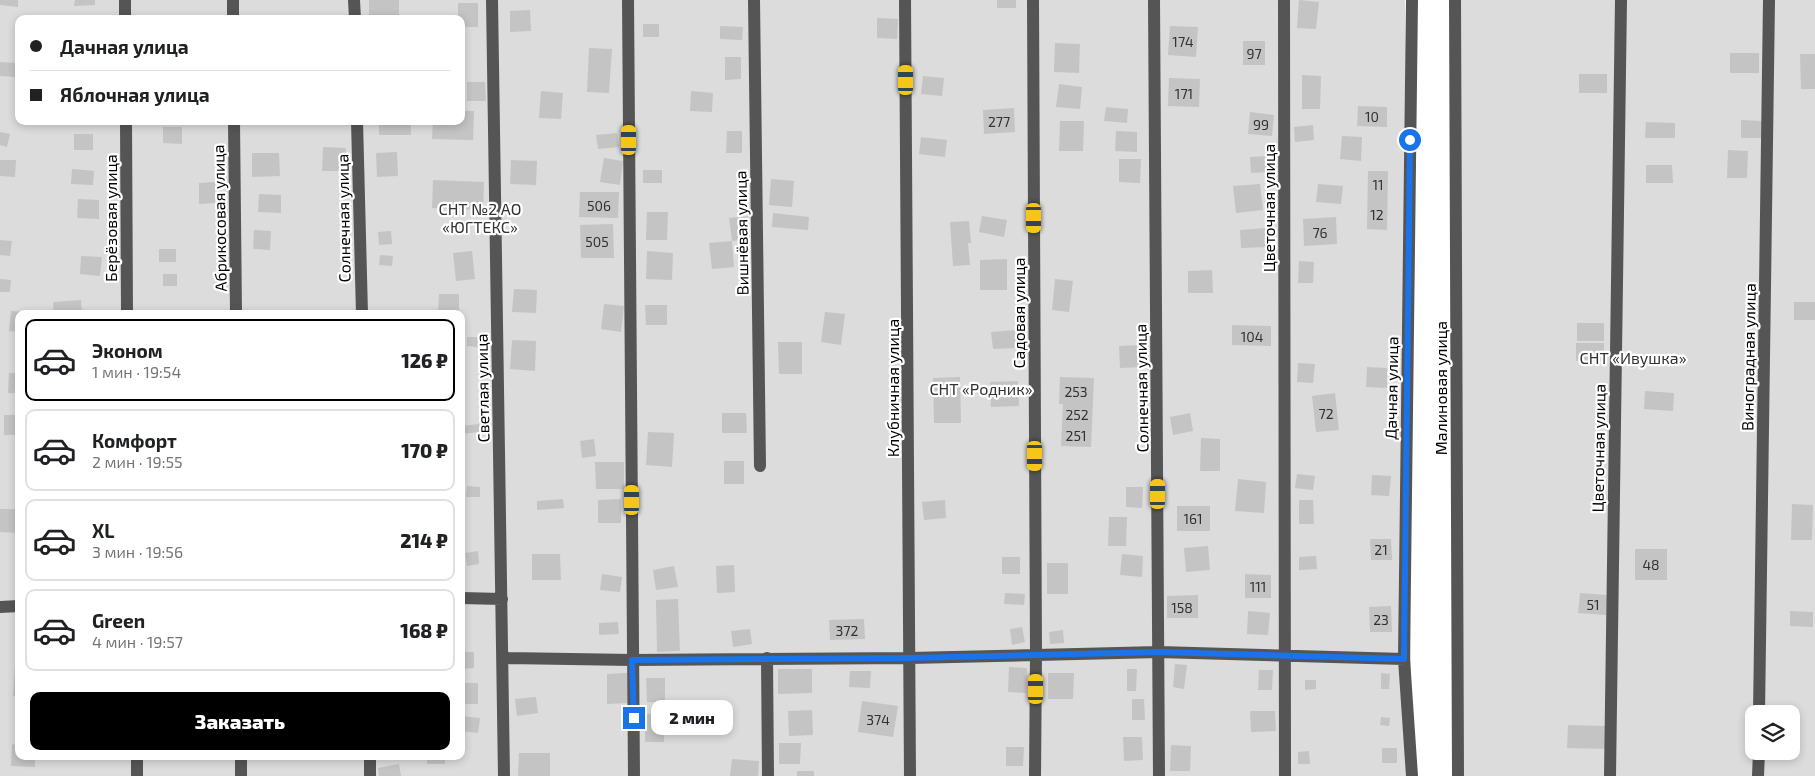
<!DOCTYPE html>
<html lang="ru">
<meta charset="utf-8">
<style>
:root{--surface:#fff;--page:#f2f2f2;--text:#202124;--muted:#757577;--line:#e0e0e0;--accent:#000}
body{margin:0;font-family:"Exo 2",sans-serif;background:var(--page);color:var(--text);height:100vh;display:flex;flex-direction:column;font-size:19px;white-space:nowrap}
*{box-sizing:border-box;margin:0}
p{font-size:16px;color:var(--muted)}
.icon{flex:none;width:28px;height:28px;fill:none;stroke:currentColor;stroke-width:2;stroke-linecap:round;stroke-linejoin:round}
.map{position:relative;flex:1;overflow:hidden}
.drawer{position:absolute;left:15px;top:310px;width:450px;height:450px;display:flex;flex-direction:column;background:var(--surface);border-radius:10px;box-shadow:0 2px 8px #0003}
.drawer>*{flex:none}
.hud{position:absolute;left:15px;top:15px;width:450px;height:110px;border-radius:10px;box-shadow:0 2px 8px #0003;display:grid;align-content:center;height:110px;padding:0 15px;background:var(--surface)}
.tools{position:absolute;left:1745px;top:705px;display:grid;gap:10px}
.tools a{display:grid;place-items:center;width:55px;height:55px;border-radius:10px;background:var(--surface);box-shadow:0 2px 8px #0003;font-size:25px}
.end{position:absolute;width:22px;height:22px;margin:-11px;border:6px solid #1a73e8;background:#fff;box-shadow:0 0 0 2px #fff}
.from{border-radius:50%}
.bubble{position:absolute;height:35px;border-radius:10px;background:var(--surface);box-shadow:0 2px 8px #0003;font-size:16px;font-weight:800;line-height:35px;text-align:center}
.car{position:absolute;width:15px;height:30px;margin:-15px -8px;border-radius:6px;box-shadow:0 0 4px 1px #0007;background:linear-gradient(#f5c518 24%,#345 0 40%,#f5c518 0 76%,#345 0 86%,#f5c518 0)}
.hud b{display:flex;align-items:center;gap:18px;height:48px;font-size:19px}
.hud b+b{border-top:1px solid var(--line)}
.hud i{width:12px;height:12px;background:var(--text)}
ul{padding:9px 0 0;list-style:none}
li{display:flex;align-items:center;gap:15px;height:82px;margin:0 10px 8px;padding:0 5px;border:2px solid var(--line);border-radius:10px}
li div{flex:1}
li b{display:block;font-size:19px}
li em{font-style:normal;font-weight:800}
li.on{border-color:var(--accent)}
li>.icon{width:45px;height:45px;stroke-width:1.5}
.cta{display:flex;gap:10px;margin-top:auto;padding:10px 15px}
.cta a{flex:1;height:58px;border-radius:10px;background:var(--accent);color:#fff;font-size:20px;font-weight:800;line-height:58px;text-align:center}
.map>svg:first-child{display:block}
</style>
<div class="map">
<svg width="1815" height="776" viewBox="0 0 1815 776">
<rect width="100%" height="100%" fill="#fff"/>
<path fill="#dcdcdc" fill-rule="evenodd" d="M 0,0 L 1405,0 L 1412,776 L 0,776 ZM 19,19 L 461,19 L 461,121 L 19,121 ZM 19,314 L 461,314 L 461,756 L 19,756 Z
M 1451,0 L 1815,0 L 1815,776 L 1452,776 ZM 1754,714 L 1791,714 L 1791,751 L 1754,751 Z"/>
<path fill="#c4c4c4" d="M 0,0 L 18,0 L 18,7 L 0,5 Z
M 75,0 L 95,0 L 95,5 L 74,6 Z
M 369,0 L 399,0 L 399,19 L 369,19 Z
M 997,0 L 1016,0 L 1016,8 L 997,8 Z
M 1299,0 L 1319,2 L 1316,29 L 1297,28 Z
M 458,3 L 478,3 L 478,27 L 461,27 L 461,19 L 458,19 Z
M 530,10 L 531,31 L 510,32 L 510,11 Z
M 877,18 L 898,19 L 897,39 L 877,38 Z
M 643,24 L 659,24 L 659,37 L 643,37 Z
M 720,26 L 743,27 L 742,40 L 720,39 Z
M 1170,26 L 1198,27 L 1196,57 L 1168,55 Z
M 1243,41 L 1265,41 L 1265,65 L 1243,65 Z
M 1055,43 L 1080,44 L 1079,73 L 1054,72 Z
M 589,48 L 612,49 L 609,93 L 587,92 Z
M 1730,53 L 1759,53 L 1759,73 L 1730,73 Z
M 1800,54 L 1815,54 L 1815,89 L 1801,89 Z
M 725,57 L 741,57 L 741,79 L 725,80 Z
M 0,62 L 17,63 L 16,77 L 0,76 Z
M 1579,74 L 1607,74 L 1607,93 L 1579,93 Z
M 1302,75 L 1321,76 L 1320,109 L 1302,109 Z
M 923,76 L 944,78 L 942,96 L 921,94 Z
M 1169,78 L 1200,79 L 1199,107 L 1168,106 Z
M 467,82 L 485,82 L 486,101 L 467,101 Z
M 1059,84 L 1082,87 L 1080,109 L 1056,107 Z
M 541,91 L 563,93 L 561,119 L 539,118 Z
M 691,91 L 713,93 L 712,112 L 690,111 Z
M 1358,106 L 1387,107 L 1387,127 L 1357,126 Z
M 1106,107 L 1128,109 L 1127,123 L 1104,121 Z
M 1014,108 L 1015,132 L 984,134 L 983,110 Z
M 461,111 L 474,111 L 473,140 L 432,139 L 433,121 L 461,121 Z
M 1250,112 L 1274,115 L 1272,136 L 1248,134 Z
M 1741,120 L 1762,121 L 1761,138 L 1741,138 Z
M 379,121 L 411,121 L 411,135 L 379,135 Z
M 1060,121 L 1084,121 L 1083,151 L 1059,151 Z
M 1646,122 L 1675,123 L 1675,138 L 1645,138 Z
M 1313,125 L 1314,140 L 1295,142 L 1294,127 Z
M 163,127 L 182,127 L 182,144 L 163,143 Z
M 727,131 L 742,131 L 742,153 L 726,153 Z
M 1116,131 L 1137,132 L 1137,152 L 1115,151 Z
M 0,132 L 10,134 L 7,147 L 0,145 Z
M 617,133 L 619,147 L 598,149 L 596,135 Z
M 74,134 L 93,134 L 93,150 L 74,150 Z
M 1342,136 L 1362,137 L 1361,161 L 1340,159 Z
M 921,137 L 947,140 L 945,157 L 919,154 Z
M 323,147 L 346,148 L 345,171 L 322,171 Z
M 1728,150 L 1748,151 L 1747,178 L 1727,178 Z
M 397,152 L 398,176 L 377,177 L 376,153 Z
M 252,153 L 279,153 L 280,176 L 252,177 Z
M 1270,156 L 1270,172 L 1251,173 L 1250,157 Z
M 604,158 L 623,161 L 620,185 L 600,182 Z
M 1119,159 L 1141,159 L 1140,183 L 1119,182 Z
M 0,160 L 16,160 L 15,177 L 0,176 Z
M 511,160 L 537,161 L 536,185 L 510,184 Z
M 1646,165 L 1672,165 L 1673,183 L 1646,183 Z
M 72,169 L 94,171 L 93,185 L 71,184 Z
M 643,170 L 662,170 L 662,183 L 643,183 Z
M 1368,171 L 1388,171 L 1387,230 L 1367,229 Z
M 771,179 L 794,181 L 792,207 L 769,205 Z
M 433,180 L 484,182 L 483,210 L 432,208 Z
M 215,182 L 215,203 L 199,204 L 199,183 Z
M 1260,184 L 1263,210 L 1236,213 L 1233,186 Z
M 1318,184 L 1343,186 L 1341,204 L 1316,202 Z
M 580,192 L 619,192 L 618,218 L 579,217 Z
M 259,194 L 281,195 L 281,213 L 258,212 Z
M 78,199 L 99,200 L 99,219 L 77,218 Z
M 647,212 L 668,212 L 667,240 L 646,240 Z
M 773,213 L 809,217 L 808,230 L 772,227 Z
M 748,216 L 750,239 L 732,241 L 729,218 Z
M 982,216 L 1007,220 L 1004,237 L 979,232 Z
M 1336,217 L 1337,244 L 1304,246 L 1303,219 Z
M 969,221 L 971,243 L 968,243 L 970,265 L 953,266 L 950,222 Z
M 613,224 L 614,258 L 581,258 L 580,225 Z
M 1267,228 L 1268,247 L 1241,248 L 1240,230 Z
M 254,230 L 271,231 L 270,250 L 253,249 Z
M 391,231 L 392,244 L 379,245 L 378,232 Z
M 0,240 L 12,241 L 10,256 L 0,255 Z
M 732,241 L 734,267 L 712,269 L 709,243 Z
M 159,249 L 176,249 L 176,262 L 159,262 Z
M 472,251 L 475,279 L 456,281 L 453,253 Z
M 647,251 L 673,253 L 672,280 L 646,279 Z
M 380,255 L 393,256 L 392,266 L 379,265 Z
M 81,256 L 102,257 L 100,276 L 80,274 Z
M 1007,259 L 1007,290 L 980,290 L 980,260 Z
M 1299,261 L 1314,262 L 1313,283 L 1298,283 Z
M 1212,270 L 1213,293 L 1188,293 L 1188,271 Z
M 163,274 L 177,274 L 177,286 L 163,286 Z
M 0,279 L 11,280 L 10,292 L 0,292 Z
M 1055,279 L 1073,281 L 1069,312 L 1052,310 Z
M 514,289 L 537,290 L 536,313 L 512,312 Z
M 439,294 L 459,294 L 459,314 L 438,314 Z
M 81,300 L 82,314 L 54,314 L 53,302 Z
M 1794,302 L 1815,302 L 1815,320 L 1794,320 Z
M 604,304 L 624,306 L 621,332 L 601,329 Z
M 645,305 L 667,305 L 667,325 L 646,325 Z
M 11,311 L 24,312 L 19,314 L 19,332 L 9,331 Z
M 825,312 L 845,314 L 841,345 L 821,342 Z
M 1577,323 L 1604,323 L 1604,341 L 1577,341 Z
M 1232,325 L 1271,326 L 1271,346 L 1232,345 Z
M 1016,330 L 1017,348 L 993,349 L 991,332 Z
M 467,337 L 479,337 L 478,347 L 467,346 Z
M 512,340 L 536,341 L 535,371 L 510,369 Z
M 778,342 L 802,342 L 802,374 L 779,374 Z
M 1576,343 L 1604,343 L 1604,361 L 1576,361 Z
M 1142,345 L 1143,367 L 1120,368 L 1119,346 Z
M 1298,363 L 1315,364 L 1313,383 L 1297,382 Z
M 1367,367 L 1387,368 L 1387,388 L 1366,387 Z
M 9,373 L 19,373 L 19,393 L 8,393 Z
M 960,377 L 961,423 L 934,423 L 933,378 Z
M 1060,377 L 1094,378 L 1091,447 L 1061,446 L 1063,404 L 1059,404 Z
M 1018,381 L 1019,406 L 991,407 L 990,382 Z
M 1645,391 L 1674,393 L 1673,411 L 1644,409 Z
M 1335,393 L 1339,430 L 1316,432 L 1312,396 Z
M 722,413 L 746,413 L 747,433 L 722,433 Z
M 1190,413 L 1193,431 L 1173,435 L 1170,417 Z
M 4,415 L 19,415 L 19,435 L 4,435 Z
M 479,424 L 480,432 L 461,434 L 461,426 Z
M 648,432 L 674,433 L 672,467 L 646,465 Z
M 1201,438 L 1220,439 L 1220,471 L 1200,471 Z
M 594,439 L 596,456 L 582,458 L 580,441 Z
M 724,461 L 744,461 L 744,484 L 724,484 Z
M 595,462 L 624,462 L 624,489 L 596,489 Z
M 1297,474 L 1315,476 L 1313,490 L 1295,488 Z
M 1372,475 L 1391,476 L 1389,496 L 1371,495 Z
M 1238,479 L 1266,482 L 1264,513 L 1235,511 Z
M 467,486 L 480,487 L 480,497 L 466,497 Z
M 1126,487 L 1143,487 L 1142,508 L 1126,507 Z
M 563,499 L 564,508 L 537,510 L 537,501 Z
M 621,499 L 621,523 L 598,523 L 598,500 Z
M 945,500 L 946,518 L 924,520 L 922,502 Z
M 1299,500 L 1313,500 L 1314,524 L 1299,524 Z
M 1792,504 L 1813,505 L 1812,540 L 1791,540 Z
M 1177,506 L 1210,506 L 1210,531 L 1177,531 Z
M 0,509 L 19,509 L 19,533 L 0,532 Z
M 1109,517 L 1127,517 L 1126,546 L 1108,546 Z
M 1370,539 L 1391,539 L 1392,560 L 1371,560 Z
M 1208,546 L 1210,570 L 1186,572 L 1184,548 Z
M 1635,549 L 1667,549 L 1667,580 L 1635,580 Z
M 478,551 L 479,564 L 467,566 L 465,553 Z
M 532,554 L 560,554 L 561,580 L 532,580 Z
M 1122,554 L 1143,556 L 1142,577 L 1120,575 Z
M 1316,556 L 1317,569 L 1299,570 L 1299,557 Z
M 1002,557 L 1020,557 L 1020,574 L 1002,574 Z
M 1047,563 L 1068,563 L 1068,594 L 1047,594 Z
M 734,565 L 735,592 L 717,593 L 716,566 Z
M 674,566 L 678,587 L 656,590 L 653,570 Z
M 602,574 L 622,577 L 620,592 L 600,590 Z
M 1245,574 L 1271,575 L 1271,598 L 1245,598 Z
M 1005,593 L 1025,594 L 1024,605 L 1004,604 Z
M 1580,593 L 1607,595 L 1606,615 L 1578,613 Z
M 1198,595 L 1198,618 L 1167,618 L 1167,596 Z
M 678,599 L 680,651 L 657,652 L 656,600 Z
M 1391,606 L 1392,632 L 1370,632 L 1369,607 Z
M 1248,611 L 1270,613 L 1268,635 L 1247,634 Z
M 1790,611 L 1813,612 L 1813,627 L 1790,626 Z
M 864,619 L 865,639 L 830,640 L 829,620 Z
M 618,622 L 619,634 L 599,635 L 599,623 Z
M 1022,627 L 1025,642 L 1012,645 L 1010,629 Z
M 750,629 L 752,644 L 733,647 L 731,631 Z
M 1063,630 L 1064,643 L 1050,644 L 1049,632 Z
M 461,652 L 474,652 L 474,668 L 461,669 Z
M 1175,664 L 1187,665 L 1184,689 L 1173,687 Z
M 15,666 L 19,666 L 19,697 L 13,696 Z
M 1009,667 L 1027,668 L 1026,693 L 1008,692 Z
M 778,669 L 812,669 L 812,693 L 778,694 Z
M 1127,669 L 1137,669 L 1136,691 L 1127,691 Z
M 1259,670 L 1273,670 L 1272,690 L 1258,690 Z
M 850,671 L 871,671 L 870,688 L 849,687 Z
M 628,673 L 629,703 L 607,704 L 607,674 Z
M 1048,673 L 1074,673 L 1073,699 L 1048,699 Z
M 1381,673 L 1390,674 L 1389,689 L 1381,689 Z
M 646,678 L 665,678 L 665,702 L 647,702 Z
M 1305,680 L 1316,680 L 1316,689 L 1305,690 Z
M 461,683 L 478,683 L 478,704 L 461,704 Z
M 536,697 L 538,713 L 517,716 L 515,699 Z
M 1132,699 L 1144,699 L 1145,720 L 1132,720 Z
M 862,701 L 898,706 L 893,737 L 858,732 Z
M 812,710 L 813,735 L 789,736 L 788,711 Z
M 1250,711 L 1275,711 L 1276,731 L 1251,732 Z
M 645,714 L 665,715 L 664,742 L 645,742 Z
M 461,716 L 480,718 L 478,733 L 461,731 Z
M 1381,717 L 1390,718 L 1389,726 L 1380,725 Z
M 1568,725 L 1606,726 L 1605,749 L 1567,748 Z
M 1123,737 L 1142,737 L 1143,760 L 1124,761 Z
M 779,743 L 801,743 L 800,764 L 779,764 Z
M 12,744 L 19,745 L 19,756 L 35,756 L 35,767 L 11,766 Z
M 1171,745 L 1191,746 L 1190,771 L 1170,771 Z
M 1006,747 L 1024,747 L 1023,766 L 1006,766 Z
M 1382,748 L 1397,748 L 1397,763 L 1382,763 Z
M 1309,751 L 1310,764 L 1298,764 L 1298,752 Z
M 519,753 L 550,753 L 550,776 L 518,776 Z
M 427,756 L 445,756 L 445,764 L 427,764 Z
M 732,759 L 759,761 L 758,776 L 730,776 Z
M 399,764 L 401,776 L 379,776 L 378,768 Z
M 797,771 L 814,771 L 814,776 L 797,776 Z"/>
<g fill="none" stroke-linecap="round" stroke-linejoin="round">
<path stroke="#555" stroke-width="12" d="M 125,0 L 125,19
M 233,0 L 233,19
M 354,0 L 355,19
M 492,0 L 504,776
M 628,0 L 634,776
M 754,0 L 760,466
M 905,0 L 910,776
M 1033,0 L 1036,654 L 1035,776
M 1154,0 L 1159,776
M 1284,0 L 1285,776
M 1412,0 L 1404,659 L 1412,776
M 1455,0 L 1458,776
M 126,121 L 127,314
M 234,121 L 236,314
M 357,121 L 362,314
M 461,598 L 502,599
M 0,607 L 19,606
M 503,658 L 632,660 L 910,658 L 1159,652 L 1404,659
M 767,658 L 768,776
M 1759,714 L 1769,0
M 137,756 L 137,776
M 241,756 L 241,776
M 370,756 L 370,776
M 1610,776 L 1621,0
M 1758,776 L 1759,751"/>
</g>
<g fill="none" stroke-linecap="round" stroke-linejoin="round">
<path stroke="#1a73e8" stroke-width="6" d="M 634,718 L 632,660 L 910,658 L 1159,652 L 1404,659 L 1410,140"/>
</g>
<g text-anchor="middle" dominant-baseline="central" stroke-width="4.5" stroke-linejoin="round" paint-order="stroke">
<g font-size="14" fill="#313131">
<text x="1183" y="41">174</text>
<text x="1254" y="53">97</text>
<text x="1184" y="93">171</text>
<text x="1372" y="116">10</text>
<text x="999" y="121">277</text>
<text x="1261" y="124">99</text>
<text x="1378" y="184">11</text>
<text x="599" y="205">506</text>
<text x="1377" y="214">12</text>
<text x="1320" y="232">76</text>
<text x="597" y="241">505</text>
<text x="1252" y="336">104</text>
<text x="1076" y="391">253</text>
<text x="1326" y="413">72</text>
<text x="1077" y="414">252</text>
<text x="1076" y="435">251</text>
<text x="1193" y="518">161</text>
<text x="1381" y="549">21</text>
<text x="1651" y="564">48</text>
<text x="1258" y="586">111</text>
<text x="1593" y="604">51</text>
<text x="1182" y="607">158</text>
<text x="1381" y="619">23</text>
<text x="847" y="630">372</text>
<text x="878" y="719">374</text>
</g>
<g font-size="16" fill="#333" stroke="#fff">
<text x="480" y="208">СНТ №2 АО<tspan x="480" dy="18">«ЮГТЕКС»</tspan></text>
<text x="1633" y="357">СНТ «Ивушка»</text>
<text x="981" y="388">СНТ «Родник»</text>
</g>
<g font-size="16" fill="#000" stroke="#fff">
<text transform="translate(1268 208) rotate(-90)">Цветочная улица</text>
<text transform="translate(110 218) rotate(-90)">Берёзовая улица</text>
<text transform="translate(219 218) rotate(-91)">Абрикосовая улица</text>
<text transform="translate(343 218) rotate(-91)">Солнечная улица</text>
<text transform="translate(741 233) rotate(-91)">Вишнёвая улица</text>
<text transform="translate(1018 313) rotate(-90)">Садовая улица</text>
<text transform="translate(1748 357) rotate(-89)">Виноградная улица</text>
<text transform="translate(482 388) rotate(-91)">Светлая улица</text>
<text transform="translate(892 388) rotate(-90)">Клубничная улица</text>
<text transform="translate(1141 388) rotate(-91)">Солнечная улица</text>
<text transform="translate(1391 388) rotate(-89)">Дачная улица</text>
<text transform="translate(1440 388) rotate(-90)">Малиновая улица</text>
<text transform="translate(1598 448) rotate(-89)">Цветочная улица</text>
</g>
</g>
</svg>
<div class="tools">
<a><svg class="icon" aria-label="layers" viewBox="0 0 24 24"><path d="M12 4l9 5-9 5-9-5zM3 14l9 5 9-5"/></svg></a>
</div>
<i class="end from" style="left:1410px;top:140px"></i>
<i class="end" style="left:634px;top:718px"></i>
<div class="bubble" style="left:651px;top:700px;width:82px">2 мин</div>
<i class="car" style="left:906px;top:80px;rotate:0deg"></i>
<i class="car" style="left:629px;top:140px;rotate:0deg"></i>
<i class="car" style="left:1034px;top:218px;rotate:180deg"></i>
<i class="car" style="left:1035px;top:456px;rotate:180deg"></i>
<i class="car" style="left:1158px;top:494px;rotate:0deg"></i>
<i class="car" style="left:632px;top:500px;rotate:0deg"></i>
<i class="car" style="left:1036px;top:689px;rotate:0deg"></i>
<div class="hud">
<b><i class="from"></i>Дачная улица</b>
<b><i></i>Яблочная улица</b>
</div>
<section class="drawer">
<ul>
<li class="on"><svg class="icon" aria-label="car" viewBox="0 0 24 24"><path d="M5 17H2v-5l4-1 3-4h7l3 4 3 1v5h-3M9 17h6M6 11h13"/><circle cx="7" cy="17" r="2"/><circle cx="17" cy="17" r="2"/></svg><div><b>Эконом</b><p>1 мин · 19:54</p></div><em>126 ₽</em></li>
<li><svg class="icon" aria-label="car" viewBox="0 0 24 24"><path d="M5 17H2v-5l4-1 3-4h7l3 4 3 1v5h-3M9 17h6M6 11h13"/><circle cx="7" cy="17" r="2"/><circle cx="17" cy="17" r="2"/></svg><div><b>Комфорт</b><p>2 мин · 19:55</p></div><em>170 ₽</em></li>
<li><svg class="icon" aria-label="car" viewBox="0 0 24 24"><path d="M5 17H2v-5l4-1 3-4h7l3 4 3 1v5h-3M9 17h6M6 11h13"/><circle cx="7" cy="17" r="2"/><circle cx="17" cy="17" r="2"/></svg><div><b>XL</b><p>3 мин · 19:56</p></div><em>214 ₽</em></li>
<li><svg class="icon" aria-label="car" viewBox="0 0 24 24"><path d="M5 17H2v-5l4-1 3-4h7l3 4 3 1v5h-3M9 17h6M6 11h13"/><circle cx="7" cy="17" r="2"/><circle cx="17" cy="17" r="2"/></svg><div><b>Green</b><p>4 мин · 19:57</p></div><em>168 ₽</em></li>
</ul>
<div class="cta"><a>Заказать</a></div>
</section>
</div>
